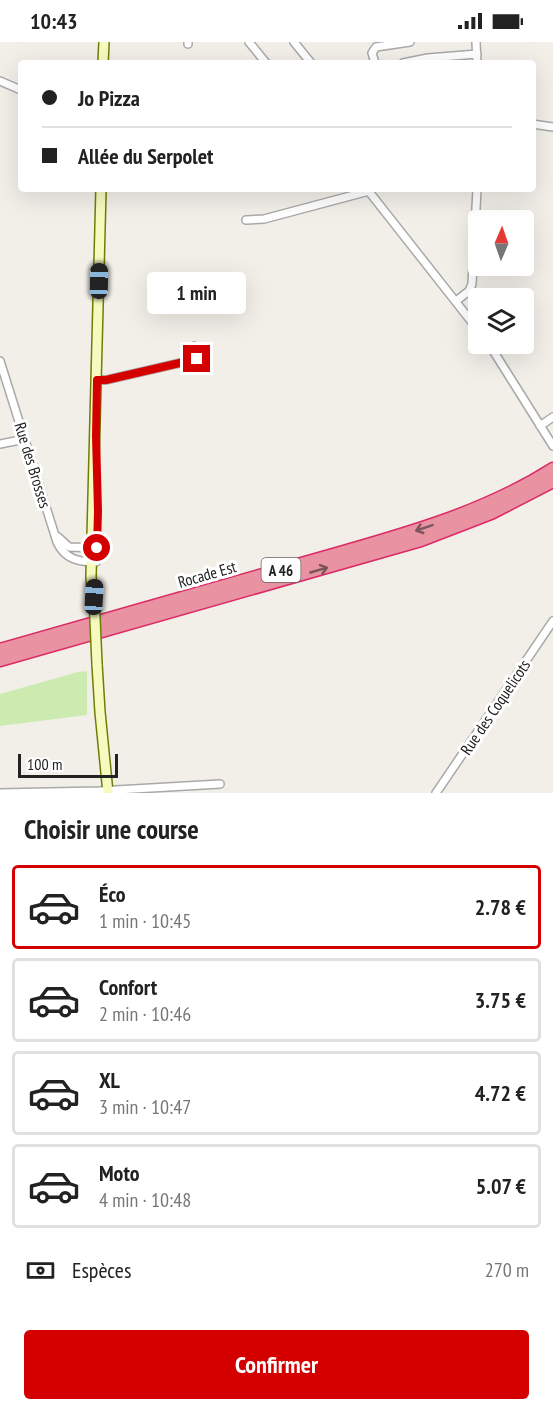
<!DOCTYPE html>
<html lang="fr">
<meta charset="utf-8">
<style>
:root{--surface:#fff;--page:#f6f6f6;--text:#222;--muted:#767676;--line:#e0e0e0;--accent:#d40000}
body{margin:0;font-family:"PT Sans Narrow",sans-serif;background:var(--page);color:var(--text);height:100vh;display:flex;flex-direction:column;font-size:22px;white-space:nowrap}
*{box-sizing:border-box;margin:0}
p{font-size:20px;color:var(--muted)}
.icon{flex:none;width:33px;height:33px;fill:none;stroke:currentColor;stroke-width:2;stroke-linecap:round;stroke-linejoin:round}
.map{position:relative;height:751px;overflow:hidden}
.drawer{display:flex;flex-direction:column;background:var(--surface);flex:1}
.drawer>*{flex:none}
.guide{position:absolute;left:18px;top:18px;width:518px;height:132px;border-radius:6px;box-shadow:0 6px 24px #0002;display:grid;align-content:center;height:132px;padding:0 24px;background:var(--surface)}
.needle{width:39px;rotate:2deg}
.tools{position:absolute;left:468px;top:168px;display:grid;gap:12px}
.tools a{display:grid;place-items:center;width:66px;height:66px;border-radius:6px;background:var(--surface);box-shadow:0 6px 24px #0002;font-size:30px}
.scale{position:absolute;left:18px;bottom:15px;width:100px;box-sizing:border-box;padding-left:6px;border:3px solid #222;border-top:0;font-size:16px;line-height:21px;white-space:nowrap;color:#222;-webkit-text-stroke:4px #fff;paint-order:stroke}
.end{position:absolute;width:27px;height:27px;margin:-14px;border:8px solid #d40000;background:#fff;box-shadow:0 0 0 3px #fff}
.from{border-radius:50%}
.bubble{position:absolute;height:42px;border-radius:6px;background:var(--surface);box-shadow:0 6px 24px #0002;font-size:20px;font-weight:700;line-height:42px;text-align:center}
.car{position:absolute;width:18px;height:36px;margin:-18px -9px;border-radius:8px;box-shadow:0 0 4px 2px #0007;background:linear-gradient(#222 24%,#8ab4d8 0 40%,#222 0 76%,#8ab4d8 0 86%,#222 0)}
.guide b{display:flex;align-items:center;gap:21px;height:57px;font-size:22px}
.guide b+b{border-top:2px solid var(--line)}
.guide i{width:15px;height:15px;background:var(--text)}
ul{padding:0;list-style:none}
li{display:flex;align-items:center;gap:18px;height:84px;margin:0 12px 9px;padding:0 12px;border:3px solid var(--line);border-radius:6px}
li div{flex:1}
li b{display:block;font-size:22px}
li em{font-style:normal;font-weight:700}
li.selected{border-color:var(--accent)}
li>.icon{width:54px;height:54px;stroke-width:1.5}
h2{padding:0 24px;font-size:27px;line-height:72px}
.pay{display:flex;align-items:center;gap:15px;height:66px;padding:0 24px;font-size:22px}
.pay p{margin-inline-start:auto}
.primary-button{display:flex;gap:12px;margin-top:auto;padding:12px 24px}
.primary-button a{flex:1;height:69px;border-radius:6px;background:var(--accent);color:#fff;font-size:24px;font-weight:700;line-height:69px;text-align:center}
.status{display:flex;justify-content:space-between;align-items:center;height:42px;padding:0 30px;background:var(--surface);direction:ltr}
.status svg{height:16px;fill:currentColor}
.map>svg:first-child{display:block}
</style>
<div class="status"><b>10:43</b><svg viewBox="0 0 49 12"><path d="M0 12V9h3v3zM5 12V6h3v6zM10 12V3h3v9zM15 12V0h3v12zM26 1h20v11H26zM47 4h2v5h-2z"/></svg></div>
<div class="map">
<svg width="553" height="751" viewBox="0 0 553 751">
<rect width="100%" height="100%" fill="#f2efe9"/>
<path fill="#cdebb0" d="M 87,629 L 87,673 L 0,684 L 0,652 L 78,630 Z"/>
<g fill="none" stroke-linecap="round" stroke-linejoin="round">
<defs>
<path id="street" d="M 188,0 L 188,2
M 249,0 L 266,21
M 294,0 L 311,21
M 476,0 L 477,21
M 375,21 L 372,11 L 376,5 L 410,0
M 403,21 L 428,16 L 477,12
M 0,39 L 21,48
M 532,82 L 553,85
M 367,147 L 478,288
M 246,178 L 264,177 L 369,149
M 456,259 L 469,249 L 472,242 L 477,147
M 489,302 L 553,404
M 0,319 L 57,500 C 65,517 78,520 96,520
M 97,338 L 106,338 L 197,317 L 194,304
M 540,384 L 553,375
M 0,402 L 25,397
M 58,495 L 69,505 L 97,506
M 0,751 L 99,749 L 220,742
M 436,751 L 553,579"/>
<path id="secondary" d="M 103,21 L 104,0
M 94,555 L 92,550 L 91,534 L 101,147
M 97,622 L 100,670 L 108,751"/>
<path id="highway" d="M 0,608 C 99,580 199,551 298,523 C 385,498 476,476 553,427
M 0,618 L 421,498 L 491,471 L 553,439"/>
</defs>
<use href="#street" stroke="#a9a9a9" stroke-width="10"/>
<use href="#secondary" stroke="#707d05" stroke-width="12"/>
<use href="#highway" stroke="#dc2a67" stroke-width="15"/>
<use href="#street" stroke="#fff" stroke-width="7"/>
<use href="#secondary" stroke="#f7fabf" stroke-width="9"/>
<use href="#highway" stroke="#e892a2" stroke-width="12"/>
<defs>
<path id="secondary-bridge" d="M 94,555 L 97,622"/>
</defs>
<use href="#secondary-bridge" stroke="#707d05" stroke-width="12" stroke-linecap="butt"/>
<use href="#secondary-bridge" stroke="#f7fabf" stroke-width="9"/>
</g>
<defs><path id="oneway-shaft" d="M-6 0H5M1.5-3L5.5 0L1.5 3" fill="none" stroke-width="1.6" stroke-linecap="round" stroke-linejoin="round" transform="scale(1.5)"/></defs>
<g stroke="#7b545c">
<use href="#oneway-shaft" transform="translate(424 486) rotate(161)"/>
<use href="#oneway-shaft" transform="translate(319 528) rotate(-16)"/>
</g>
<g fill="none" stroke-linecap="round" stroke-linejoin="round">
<path stroke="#d40000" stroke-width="8" d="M 97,506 L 98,469 L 96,394 L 97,338 L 106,338 L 197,317"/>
</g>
<g text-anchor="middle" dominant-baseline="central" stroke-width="6" stroke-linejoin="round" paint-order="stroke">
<rect fill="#fff" stroke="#646464" stroke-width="1.5" x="261.5" y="516" width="39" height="24" rx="4.5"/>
<g font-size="15" font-weight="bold" fill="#222">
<text x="281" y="528">A 46</text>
</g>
<g font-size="16" fill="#222" stroke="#fff">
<text transform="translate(33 423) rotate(73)">Rue des Brosses</text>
<text transform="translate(207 532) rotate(-16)">Rocade Est</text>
<text transform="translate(495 665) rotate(-56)">Rue des Coquelicots</text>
</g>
</g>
</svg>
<div class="tools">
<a><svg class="needle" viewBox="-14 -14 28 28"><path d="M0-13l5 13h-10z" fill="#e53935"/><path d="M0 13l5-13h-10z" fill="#767676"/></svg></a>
<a><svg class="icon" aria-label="layers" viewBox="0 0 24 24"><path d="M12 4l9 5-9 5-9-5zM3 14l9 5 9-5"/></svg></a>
</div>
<div class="scale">100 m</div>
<i class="end from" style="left:97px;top:506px"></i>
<i class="end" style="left:197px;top:317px"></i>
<div class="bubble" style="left:147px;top:230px;width:99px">1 min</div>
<i class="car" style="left:99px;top:239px;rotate:1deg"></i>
<i class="car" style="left:94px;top:555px;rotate:3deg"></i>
<div class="guide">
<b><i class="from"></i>Jo Pizza</b>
<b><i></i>Allée du Serpolet</b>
</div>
</div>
<section class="drawer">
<h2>Choisir une course</h2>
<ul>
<li class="selected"><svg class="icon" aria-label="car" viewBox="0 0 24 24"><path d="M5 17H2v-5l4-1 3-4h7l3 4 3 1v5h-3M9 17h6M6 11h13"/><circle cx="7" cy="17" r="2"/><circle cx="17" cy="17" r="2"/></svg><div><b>Éco</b><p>1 min · 10:45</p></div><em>2.78 €</em></li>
<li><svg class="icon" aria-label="car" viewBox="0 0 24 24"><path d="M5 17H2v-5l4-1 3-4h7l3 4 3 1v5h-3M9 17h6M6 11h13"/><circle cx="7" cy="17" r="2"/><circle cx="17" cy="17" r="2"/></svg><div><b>Confort</b><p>2 min · 10:46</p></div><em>3.75 €</em></li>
<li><svg class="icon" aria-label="car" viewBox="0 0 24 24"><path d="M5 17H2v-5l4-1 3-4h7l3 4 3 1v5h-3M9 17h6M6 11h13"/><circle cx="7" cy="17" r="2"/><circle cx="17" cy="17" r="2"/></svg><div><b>XL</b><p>3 min · 10:47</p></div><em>4.72 €</em></li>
<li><svg class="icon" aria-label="car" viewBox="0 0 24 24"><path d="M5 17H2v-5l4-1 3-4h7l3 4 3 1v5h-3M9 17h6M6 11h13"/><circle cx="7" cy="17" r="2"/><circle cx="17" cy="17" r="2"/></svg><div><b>Moto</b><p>4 min · 10:48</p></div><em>5.07 €</em></li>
</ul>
<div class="pay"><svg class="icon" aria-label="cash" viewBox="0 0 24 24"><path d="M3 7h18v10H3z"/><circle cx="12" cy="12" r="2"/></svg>Espèces<p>270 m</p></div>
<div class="primary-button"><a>Confirmer</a></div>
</section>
